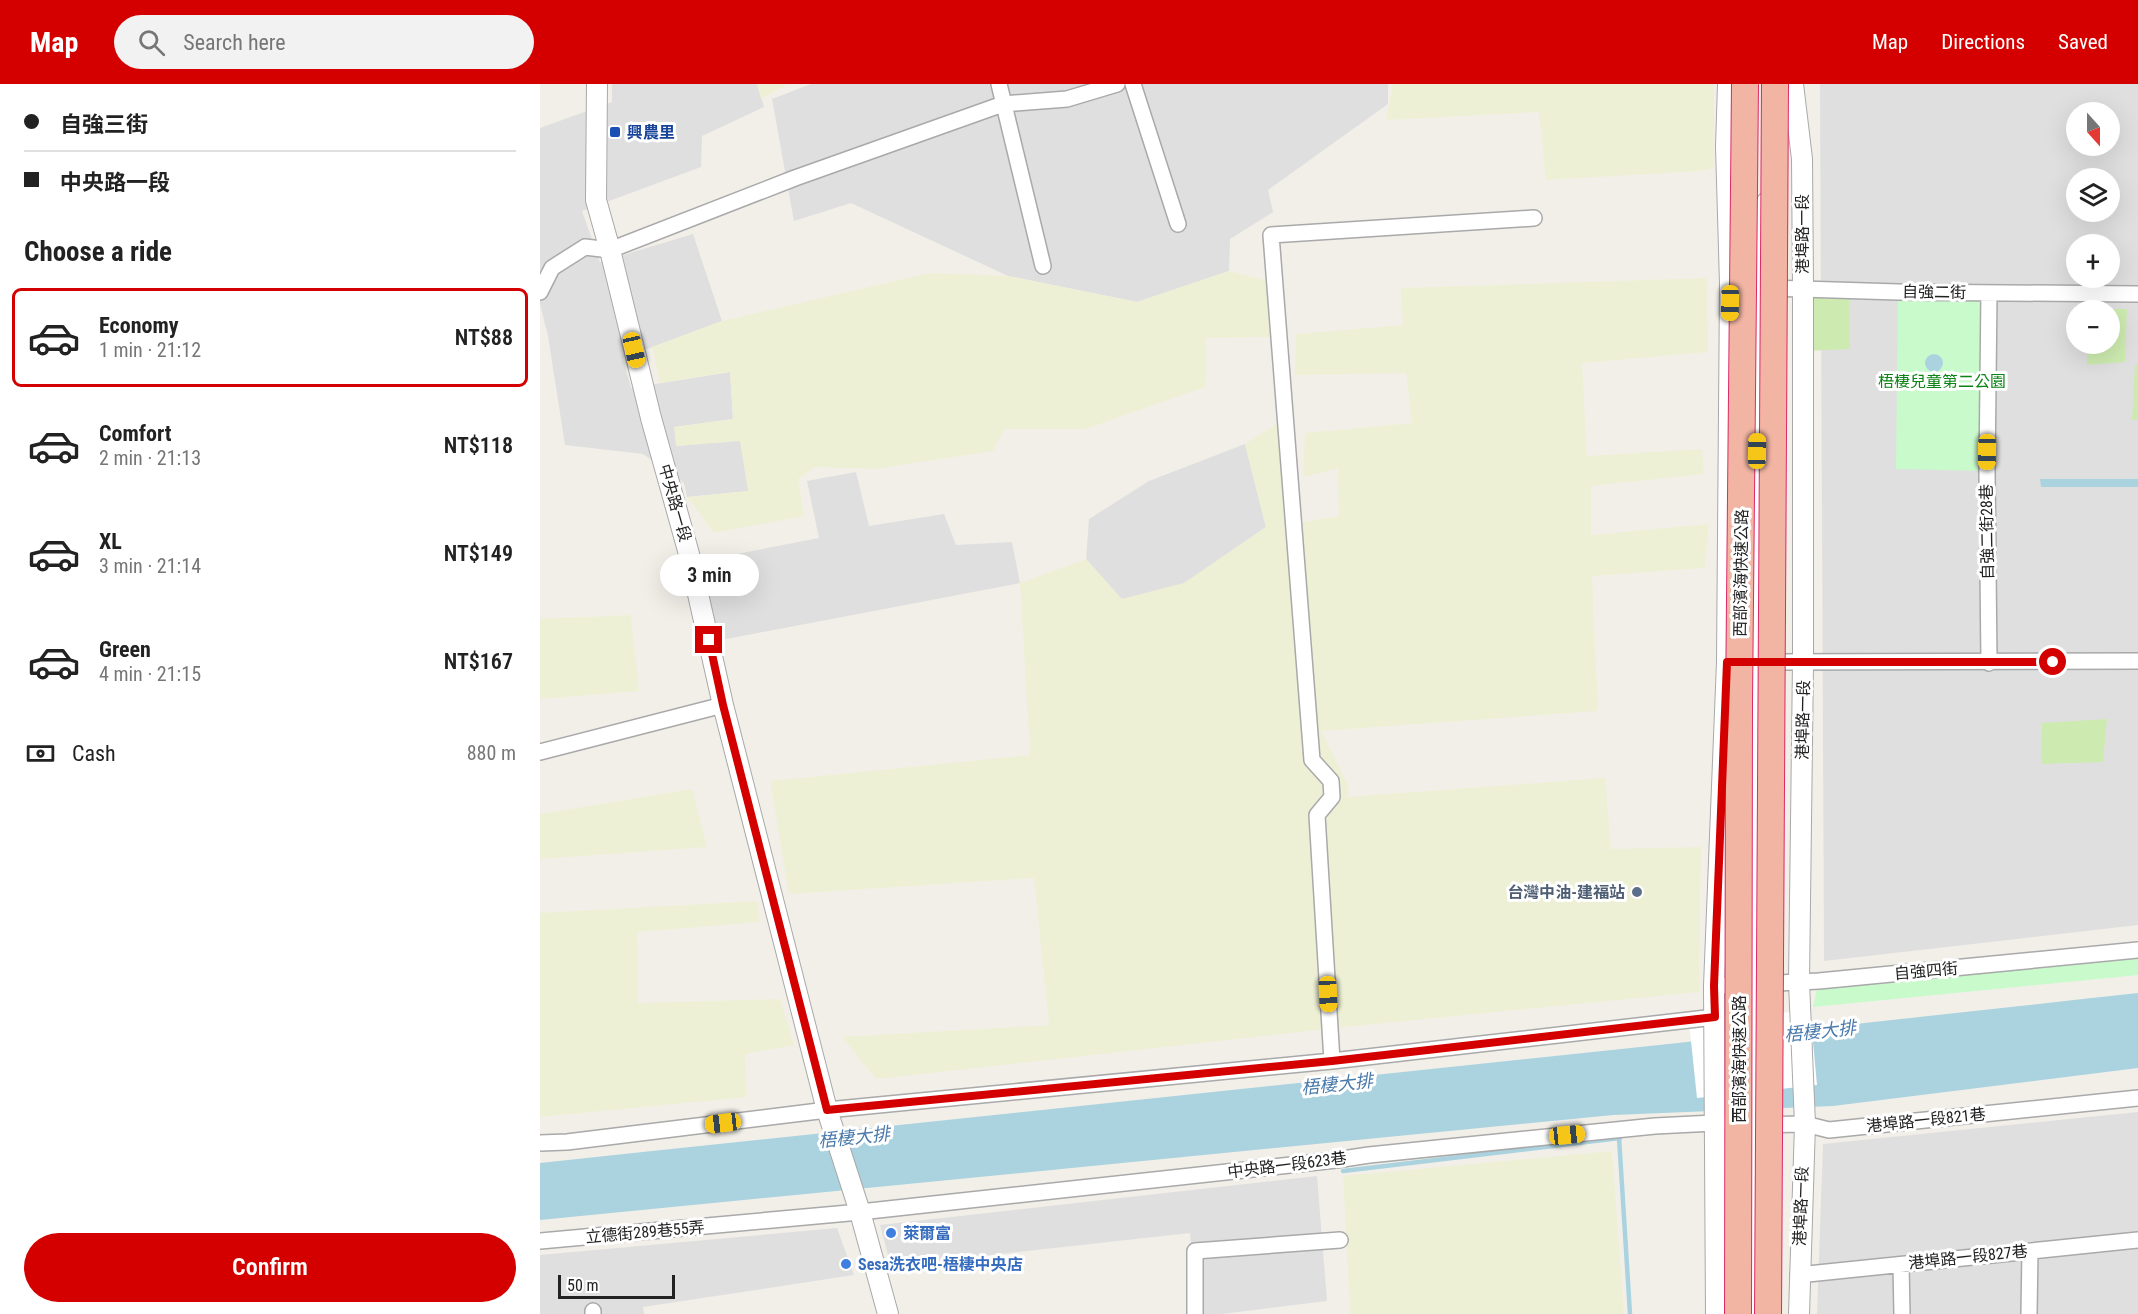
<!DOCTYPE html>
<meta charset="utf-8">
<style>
:root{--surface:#fff;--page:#f2f2f2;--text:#222;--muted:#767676;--line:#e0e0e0;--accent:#d40000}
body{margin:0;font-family:"Roboto Condensed","Noto Sans TC",sans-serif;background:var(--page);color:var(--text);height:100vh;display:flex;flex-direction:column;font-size:22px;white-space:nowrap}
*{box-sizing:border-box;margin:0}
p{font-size:20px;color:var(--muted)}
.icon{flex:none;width:33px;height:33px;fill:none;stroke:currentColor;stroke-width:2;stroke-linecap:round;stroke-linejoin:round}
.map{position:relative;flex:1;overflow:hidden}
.side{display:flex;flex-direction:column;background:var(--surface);width:540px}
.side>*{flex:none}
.hud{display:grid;align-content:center;height:132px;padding:0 24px;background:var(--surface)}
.needle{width:39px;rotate:159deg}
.fabs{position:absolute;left:1526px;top:18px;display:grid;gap:12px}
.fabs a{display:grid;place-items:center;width:54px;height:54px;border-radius:50%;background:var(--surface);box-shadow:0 6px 24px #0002;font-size:30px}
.scale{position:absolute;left:18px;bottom:15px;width:117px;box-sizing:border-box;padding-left:6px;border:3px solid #222;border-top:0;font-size:16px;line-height:21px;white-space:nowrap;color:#222;-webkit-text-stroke:4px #fff;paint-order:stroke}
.end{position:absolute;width:27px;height:27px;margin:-14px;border:8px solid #d40000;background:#fff;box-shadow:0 0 0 3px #fff}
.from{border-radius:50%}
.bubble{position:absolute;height:42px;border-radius:21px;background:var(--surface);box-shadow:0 6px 24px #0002;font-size:20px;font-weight:600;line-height:42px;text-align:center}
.car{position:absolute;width:18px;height:36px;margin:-18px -9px;border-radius:8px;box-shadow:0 0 4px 2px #0007;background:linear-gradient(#f5c518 24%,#345 0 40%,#f5c518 0 76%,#345 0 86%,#f5c518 0)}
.hud b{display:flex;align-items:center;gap:21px;height:57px;font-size:22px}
.hud b+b{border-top:2px solid var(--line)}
.hud i{width:15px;height:15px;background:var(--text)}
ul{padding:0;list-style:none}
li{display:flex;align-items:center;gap:18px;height:99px;margin:0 12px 9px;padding:0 12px;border:3px solid transparent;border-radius:9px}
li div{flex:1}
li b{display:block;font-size:22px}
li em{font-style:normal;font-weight:600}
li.selected{border-color:var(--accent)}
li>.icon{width:54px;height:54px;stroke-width:1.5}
h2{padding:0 24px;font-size:27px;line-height:72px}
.pay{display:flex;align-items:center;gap:15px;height:66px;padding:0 24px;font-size:22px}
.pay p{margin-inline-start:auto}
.action{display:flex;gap:12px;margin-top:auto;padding:12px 24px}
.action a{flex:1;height:69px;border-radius:36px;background:var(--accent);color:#fff;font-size:24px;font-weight:600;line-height:69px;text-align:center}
header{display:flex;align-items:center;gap:36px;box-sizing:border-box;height:84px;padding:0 30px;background:var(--accent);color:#fff}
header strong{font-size:28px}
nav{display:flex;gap:33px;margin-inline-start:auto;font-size:21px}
.search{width:420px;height:54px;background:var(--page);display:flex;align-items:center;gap:15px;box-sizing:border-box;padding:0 21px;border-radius:33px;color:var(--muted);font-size:22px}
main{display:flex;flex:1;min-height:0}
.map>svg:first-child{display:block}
</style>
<header>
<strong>Map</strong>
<div class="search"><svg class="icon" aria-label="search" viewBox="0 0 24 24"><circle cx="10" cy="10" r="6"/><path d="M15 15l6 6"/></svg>Search here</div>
<nav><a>Map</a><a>Directions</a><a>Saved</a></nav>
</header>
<main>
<section class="side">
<div class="hud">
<b><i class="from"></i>自強三街</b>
<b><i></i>中央路一段</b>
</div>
<h2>Choose a ride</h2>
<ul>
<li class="selected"><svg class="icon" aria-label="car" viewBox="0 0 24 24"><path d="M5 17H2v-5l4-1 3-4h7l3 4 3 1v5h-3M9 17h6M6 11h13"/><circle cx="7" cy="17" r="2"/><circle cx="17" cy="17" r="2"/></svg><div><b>Economy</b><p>1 min · 21:12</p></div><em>NT$88</em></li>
<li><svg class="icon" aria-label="car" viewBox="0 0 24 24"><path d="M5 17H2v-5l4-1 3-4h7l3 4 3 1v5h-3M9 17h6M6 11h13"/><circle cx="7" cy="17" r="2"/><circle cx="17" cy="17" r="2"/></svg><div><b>Comfort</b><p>2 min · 21:13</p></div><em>NT$118</em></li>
<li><svg class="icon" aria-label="car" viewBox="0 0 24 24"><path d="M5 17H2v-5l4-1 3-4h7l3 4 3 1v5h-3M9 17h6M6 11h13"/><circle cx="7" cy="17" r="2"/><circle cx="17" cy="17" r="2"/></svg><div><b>XL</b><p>3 min · 21:14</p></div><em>NT$149</em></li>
<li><svg class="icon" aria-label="car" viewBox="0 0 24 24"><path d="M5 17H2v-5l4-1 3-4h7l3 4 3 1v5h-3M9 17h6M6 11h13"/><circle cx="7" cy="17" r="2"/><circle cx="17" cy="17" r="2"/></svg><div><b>Green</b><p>4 min · 21:15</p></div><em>NT$167</em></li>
</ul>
<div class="pay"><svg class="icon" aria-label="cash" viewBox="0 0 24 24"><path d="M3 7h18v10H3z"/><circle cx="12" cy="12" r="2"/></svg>Cash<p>880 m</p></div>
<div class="action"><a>Confirm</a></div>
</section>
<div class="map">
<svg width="1598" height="1230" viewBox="0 0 1598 1230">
<rect width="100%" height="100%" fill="#f2efe9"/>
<path fill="#e0dfdf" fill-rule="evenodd" d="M 72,0 L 217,0 L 224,23 L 162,52 L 161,83 L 42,127 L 60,178 L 153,150 L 182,237 L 83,274 L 91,304 L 190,288 L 193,335 L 135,343 L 136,362 L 200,356 L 209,407 L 147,413 L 144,399 L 103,370 L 25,361 L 8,252 L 0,220 L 0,44 L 72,18 Z
M 271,0 L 848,0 L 848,20 L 728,106 L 733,128 L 690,155 L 689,187 L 597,218 L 468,192 L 311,119 L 254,137 L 232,15 Z
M 1280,0 L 1598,0 L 1598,841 L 1284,877 ZM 1536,28 L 1569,28 L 1569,62 L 1536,62 ZM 1536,94 L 1569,94 L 1569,128 L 1536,128 ZM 1536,160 L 1569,160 L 1569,194 L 1536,194 ZM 1536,226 L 1569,226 L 1569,260 L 1536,260 Z
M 705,360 L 726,443 L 644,500 L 582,516 L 546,475 L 549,435 L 609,397 Z
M 316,388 L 329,442 L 404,430 L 416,461 L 472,458 L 480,499 L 181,556 L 155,478 L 279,454 L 267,397 Z
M 1598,1028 L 1598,1230 L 1277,1230 L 1283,1060 Z
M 777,1092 L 787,1217 L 682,1230 L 657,1230 L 650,1149 L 351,1182 L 340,1141 Z
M 297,1144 L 314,1191 L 103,1223 L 104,1230 L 0,1230 L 0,1171 Z"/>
<path fill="#eef0d5" d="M 217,0 L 248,0 L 221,15 Z
M 853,0 L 1174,0 L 1174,84 L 1160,87 L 1006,96 L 999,28 L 846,36 Z
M 689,187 L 728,197 L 733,253 L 666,254 L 665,303 L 545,345 L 464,345 L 453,367 L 334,385 L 275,383 L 258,395 L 264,432 L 174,449 L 147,413 L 208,407 L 200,357 L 136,362 L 134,343 L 193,335 L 190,288 L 120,299 L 112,263 L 182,237 L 390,189 L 468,192 L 597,218 Z
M 1167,194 L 1168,268 L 1042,279 L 1047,372 L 1162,365 L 1164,390 L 1051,402 L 1051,451 L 1169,440 L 1165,484 L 1052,492 L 1058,627 L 781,647 L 809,703 L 807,713 L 1065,694 L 1071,765 L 1161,763 L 1159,908 L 805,943 L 336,995 L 302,953 L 509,941 L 494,794 L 249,810 L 230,697 L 490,671 L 480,499 L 546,475 L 582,515 L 644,499 L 726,443 L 705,360 L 738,339 L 745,441 L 799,432 L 798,384 L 763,393 L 765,349 L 872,339 L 866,289 L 755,291 L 756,250 L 863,241 L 861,204 Z
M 91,531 L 99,607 L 0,615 L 0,535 Z
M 152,705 L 167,763 L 0,775 L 0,730 Z
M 217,817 L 220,838 L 97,848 L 98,919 L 240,915 L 254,961 L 205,970 L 207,1013 L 0,1033 L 0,829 Z
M 1072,1067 L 1084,1230 L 810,1230 L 803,1092 Z"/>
<path fill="#cdebb0" d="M 1263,204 L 1309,205 L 1310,265 L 1263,267 Z
M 1547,225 L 1587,225 L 1585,278 L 1547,281 L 1547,260 L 1569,260 L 1569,226 Z
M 1595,281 L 1598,281 L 1598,336 L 1592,336 Z
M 1567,635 L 1563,678 L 1501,680 L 1502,639 Z"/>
<path fill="#c8facc" d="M 1358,208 L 1449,209 L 1447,387 L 1356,385 Z
M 1598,869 L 1598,891 L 1273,923 L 1279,897 Z"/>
<path fill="#aad3df" d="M1385 279a9 9 0 1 1 18 0a9 9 0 1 1-18 0Z
M 1500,395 L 1598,395 L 1598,403 L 1501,403 Z
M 1598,909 L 1598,984 L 1293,1022 L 1073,1031 L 0,1136 L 0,1079 C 533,1022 1066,968 1598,909 Z"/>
<path fill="#fff" d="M 1270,926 L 1277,1001 L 1157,1014 L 1149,938 Z"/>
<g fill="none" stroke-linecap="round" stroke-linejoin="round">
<path stroke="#aad3df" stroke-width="4.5" d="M 1079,1053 L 1090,1230
M 803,1087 L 1080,1054"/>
<defs>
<path id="minor" d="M 459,0 L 503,182
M 593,0 L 638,140
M 1226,204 L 1358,208 L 1598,210
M 0,208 L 12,184 L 45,163 L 70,166 L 255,94 L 463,20 L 527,15 L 577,0
M 1226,578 L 1598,577
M 1449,579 L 1447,387 L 1449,209
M 0,668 L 183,621
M 1174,902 L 1279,897 L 1598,866
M 792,977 L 777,731 L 792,713 L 791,697 L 772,676 L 731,151 L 994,134
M 0,1059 L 27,1058 L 287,1026 L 792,977 L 1175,933
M 0,1157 L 320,1128 L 796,1076 L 829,1071 L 1115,1042 L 1174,1039 L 1213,1041 L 1265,1040 L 1289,1046 L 1598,1014
M 1361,1181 L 1362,1230
M 1258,1191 L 1598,1156
M 53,1227 L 53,1230
M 655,1230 L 655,1167 L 800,1156
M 1489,1230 L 1490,1167"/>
<path id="tertiary" d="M 57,0 L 56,116 L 70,166 L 111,334 L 149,470 L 183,621 L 287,1026 L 320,1128 L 348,1230
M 1253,0 L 1262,75 L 1263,204 L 1263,578 L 1259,898 L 1265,1040 L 1259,1230
M 1176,1230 L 1174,902 L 1187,578 L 1190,200 L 1186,63 L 1188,0
M 1212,1230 L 1212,900 L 1219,203 L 1220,150 L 1227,118"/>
</defs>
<use href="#minor" stroke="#a9a9a9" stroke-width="18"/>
<use href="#tertiary" stroke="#a9a9a9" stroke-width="22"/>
<use href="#minor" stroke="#fff" stroke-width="15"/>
<use href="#tertiary" stroke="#fff" stroke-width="20"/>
<defs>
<path id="trunk-bridge" d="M 1198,1230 L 1199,620 L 1205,0
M 1228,1230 L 1235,0"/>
</defs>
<use href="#trunk-bridge" stroke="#dc2a67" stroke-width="28" stroke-linecap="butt"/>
<use href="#trunk-bridge" stroke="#f2b4a3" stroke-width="26"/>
</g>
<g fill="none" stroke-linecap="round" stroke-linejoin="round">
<path stroke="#d40000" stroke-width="8" d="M 169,556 L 183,621 L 287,1026 L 792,977 L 1175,933 L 1174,902 L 1187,578 L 1513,578"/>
</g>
<rect fill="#1a4fb4" stroke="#fff" stroke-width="2" x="69" y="42" width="12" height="12" rx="3"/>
<circle fill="#5c6f8a" stroke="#fff" stroke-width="2" cx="1097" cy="808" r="6"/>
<g fill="#3f7fe0" stroke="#fff" stroke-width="2">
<circle cx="351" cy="1149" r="6"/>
<circle cx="306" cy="1180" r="6"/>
</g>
<g text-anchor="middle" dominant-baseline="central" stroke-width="6" stroke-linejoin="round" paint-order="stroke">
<g font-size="16" font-weight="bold" fill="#164399" stroke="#fff" text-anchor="start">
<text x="87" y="48">興農里</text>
</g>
<g font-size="16" fill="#222" stroke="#fff">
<text transform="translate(1262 150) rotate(-90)">港埠路一段</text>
<text transform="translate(1394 208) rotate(1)">自強二街</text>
<text transform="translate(135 419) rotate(74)">中央路一段</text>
<text transform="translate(1447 448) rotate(-91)">自強二街28巷</text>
<text transform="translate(1201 489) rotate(-89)">西部濱海快速公路</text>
<text transform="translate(1263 636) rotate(-89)">港埠路一段</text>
<text transform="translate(1386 887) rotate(-5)">自強四街</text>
<text transform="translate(1199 975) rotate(-90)">西部濱海快速公路</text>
<text transform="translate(1386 1036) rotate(-6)">港埠路一段821巷</text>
<text transform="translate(747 1081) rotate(-7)">中央路一段623巷</text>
<text transform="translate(1261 1122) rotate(-88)">港埠路一段</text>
<text transform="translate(105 1148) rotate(-5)">立德街289巷55弄</text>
<text transform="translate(1428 1173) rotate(-6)">港埠路一段827巷</text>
</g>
<g font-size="16" fill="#0c8416" stroke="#fff">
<text x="1402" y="297">梧棲兒童第二公園</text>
</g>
<g font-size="16" font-weight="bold" fill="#4e5e75" stroke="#fff" text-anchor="end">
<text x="1085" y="808">台灣中油-建福站</text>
</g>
<g font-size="16" font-weight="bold" fill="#366cbe" stroke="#fff" text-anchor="start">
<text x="363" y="1149">萊爾富</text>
<text x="318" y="1180">Sesa洗衣吧-梧棲中央店</text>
</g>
<g font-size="18" font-style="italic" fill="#4a7aab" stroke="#fff">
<text transform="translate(1280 947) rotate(-6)">梧棲大排</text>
<text transform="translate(797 1000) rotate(-6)">梧棲大排</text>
<text transform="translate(314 1053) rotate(-6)">梧棲大排</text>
</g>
</g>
</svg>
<div class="fabs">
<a><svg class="needle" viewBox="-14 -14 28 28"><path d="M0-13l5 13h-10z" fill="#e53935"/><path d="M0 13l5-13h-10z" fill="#767676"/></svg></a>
<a><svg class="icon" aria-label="layers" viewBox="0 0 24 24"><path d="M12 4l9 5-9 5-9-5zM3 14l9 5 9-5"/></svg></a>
<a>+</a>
<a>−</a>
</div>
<div class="scale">50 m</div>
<i class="end from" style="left:1513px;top:578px"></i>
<i class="end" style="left:169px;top:556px"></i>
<div class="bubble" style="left:120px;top:470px;width:99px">3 min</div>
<i class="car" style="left:1190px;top:219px;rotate:181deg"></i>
<i class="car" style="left:94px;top:266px;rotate:167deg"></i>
<i class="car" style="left:1217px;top:367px;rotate:1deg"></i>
<i class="car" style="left:1447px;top:368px;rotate:181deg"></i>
<i class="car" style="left:788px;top:910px;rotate:177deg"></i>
<i class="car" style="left:183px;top:1039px;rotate:263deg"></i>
<i class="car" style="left:1027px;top:1051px;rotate:84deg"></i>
</div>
</main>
